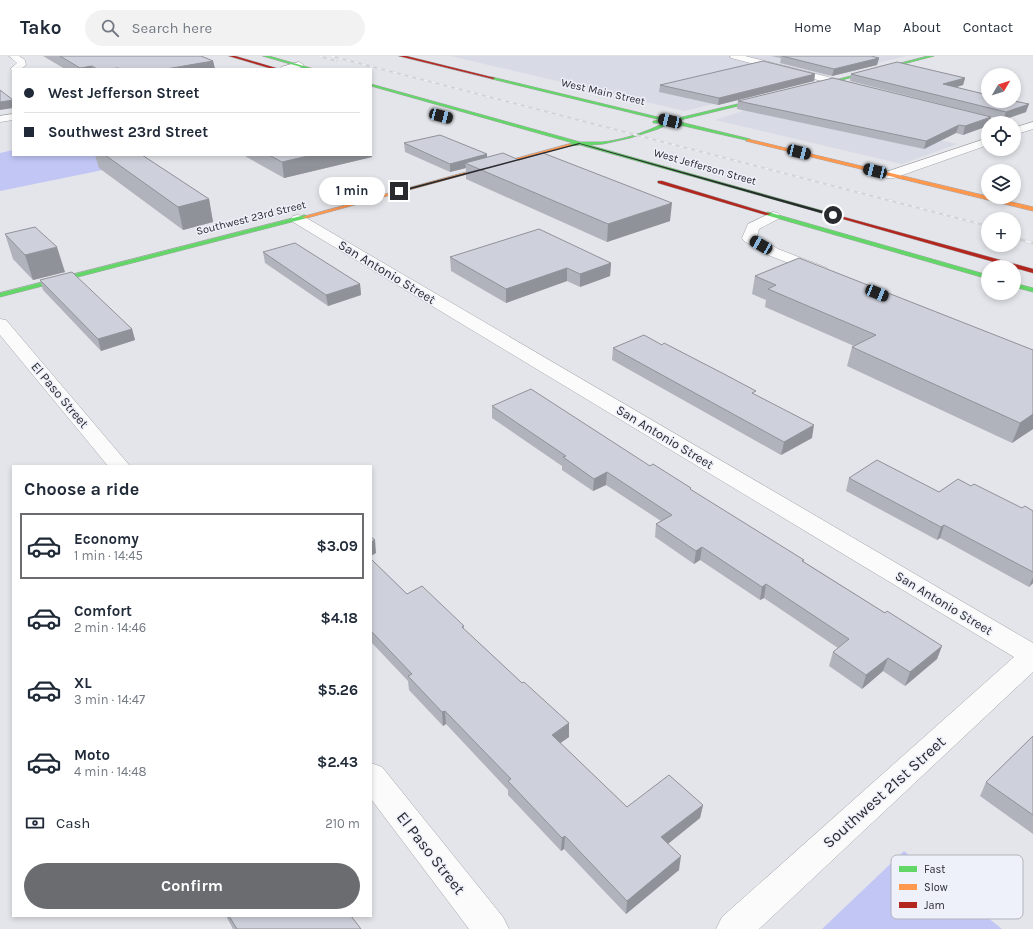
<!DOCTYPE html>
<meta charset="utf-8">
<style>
:root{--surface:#fff;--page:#f2f2f3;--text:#1f2937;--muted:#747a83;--line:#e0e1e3;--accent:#6b6c70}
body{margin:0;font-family:Karla,sans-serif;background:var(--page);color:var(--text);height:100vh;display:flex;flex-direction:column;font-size:15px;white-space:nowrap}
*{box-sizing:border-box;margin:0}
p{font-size:13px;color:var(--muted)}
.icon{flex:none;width:22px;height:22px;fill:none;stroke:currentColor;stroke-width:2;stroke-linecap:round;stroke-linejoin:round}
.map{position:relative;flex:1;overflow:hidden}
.panel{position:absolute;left:12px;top:409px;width:360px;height:452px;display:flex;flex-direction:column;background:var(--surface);border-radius:0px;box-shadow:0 2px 6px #0003}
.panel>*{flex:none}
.hud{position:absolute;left:12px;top:12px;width:360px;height:88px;border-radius:0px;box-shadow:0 2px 6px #0003;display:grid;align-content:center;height:88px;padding:0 12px;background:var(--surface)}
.needle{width:26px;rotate:51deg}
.controls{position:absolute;left:981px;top:12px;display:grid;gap:8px}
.controls a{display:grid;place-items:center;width:40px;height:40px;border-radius:50%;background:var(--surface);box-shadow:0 2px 6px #0003;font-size:20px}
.end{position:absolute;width:18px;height:18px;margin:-9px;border:5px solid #2a2b2f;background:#fff;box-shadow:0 0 0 2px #fff}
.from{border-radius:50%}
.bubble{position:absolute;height:28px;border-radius:14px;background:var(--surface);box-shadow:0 2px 6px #0003;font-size:13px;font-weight:700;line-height:28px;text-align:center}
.car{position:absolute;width:12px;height:24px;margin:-12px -6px;border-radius:5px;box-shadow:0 0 3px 1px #0007;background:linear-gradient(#222 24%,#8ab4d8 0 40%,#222 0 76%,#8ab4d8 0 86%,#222 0)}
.hud b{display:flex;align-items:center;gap:14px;height:38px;font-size:15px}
.hud b+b{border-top:1px solid var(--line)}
.hud i{width:10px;height:10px;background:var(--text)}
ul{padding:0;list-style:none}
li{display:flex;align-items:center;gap:12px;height:66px;margin:0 8px 6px;padding:0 4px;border:2px solid transparent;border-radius:0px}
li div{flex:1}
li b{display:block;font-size:15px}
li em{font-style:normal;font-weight:700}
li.on{border-color:var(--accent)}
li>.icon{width:36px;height:36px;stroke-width:1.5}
h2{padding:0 12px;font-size:18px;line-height:48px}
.pay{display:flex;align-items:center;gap:10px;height:44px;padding:0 12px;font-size:15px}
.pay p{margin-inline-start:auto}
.primary-button{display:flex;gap:8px;margin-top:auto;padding:8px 12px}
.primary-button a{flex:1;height:46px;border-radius:24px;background:var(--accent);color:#fff;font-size:16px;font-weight:700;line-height:46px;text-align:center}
header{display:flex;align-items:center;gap:24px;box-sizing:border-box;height:56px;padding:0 20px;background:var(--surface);border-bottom:1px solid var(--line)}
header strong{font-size:19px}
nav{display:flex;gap:22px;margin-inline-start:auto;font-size:14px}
.search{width:280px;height:36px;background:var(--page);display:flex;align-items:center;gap:10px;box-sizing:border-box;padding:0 14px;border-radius:22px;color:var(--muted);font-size:15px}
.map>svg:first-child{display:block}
</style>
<header>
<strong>Tako</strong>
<div class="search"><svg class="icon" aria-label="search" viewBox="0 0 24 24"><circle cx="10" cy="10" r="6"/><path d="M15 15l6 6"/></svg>Search here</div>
<nav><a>Home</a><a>Map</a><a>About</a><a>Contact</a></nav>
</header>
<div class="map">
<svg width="1033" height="873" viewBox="0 0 1033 873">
<rect width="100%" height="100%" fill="#e4e5ea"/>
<path fill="#d8dae6" d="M 450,0 L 906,0 L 685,55 Z
M 772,45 L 957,88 L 902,108 L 715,64 Z"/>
<path fill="#c1c6f5" d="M 13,94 L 13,99 L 132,99 L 142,106 L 0,135 L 0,97 Z
M 904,795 L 1002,873 L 822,873 Z"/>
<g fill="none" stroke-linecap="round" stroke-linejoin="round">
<defs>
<path id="street" d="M 9,0 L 19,0 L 25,4 L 26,9 L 21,13 L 13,13 L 13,15 L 12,15 L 10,13 L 17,7 Z
M 730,0 L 745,0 L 860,29 L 862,31 L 857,34 L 731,2 Z
M 299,6 L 304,9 L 302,11 L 295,13 L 279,13 L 281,11 Z
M 962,55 L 1002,65 L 1003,67 L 988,68 L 958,60 L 957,58 Z
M 13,58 L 13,64 L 0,66 L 0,60 Z
M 1033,66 L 1033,73 L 1014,79 L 1014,72 Z
M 988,82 L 988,89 L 894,122 L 886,122 L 884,119 L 886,116 Z
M 773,156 L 778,157 L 780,160 L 778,163 L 759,173 L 757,180 L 778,193 L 827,212 L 830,215 L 827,218 L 822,220 L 817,218 L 768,199 L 744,185 L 742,182 L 748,168 Z
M 298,159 L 303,160 L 1033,587 L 1033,616 L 759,873 L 716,873 L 722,861 L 1014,601 L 293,166 L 291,163 L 293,160 Z
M 0,263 L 6,264 L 130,410 L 108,410 L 0,279 Z
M 371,707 L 382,711 L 503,861 L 509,873 L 469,873 L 371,743 Z"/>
<path id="fast" d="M 263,0 L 269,0 L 314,13 L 308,13 Z
M 928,0 L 934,0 L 811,32 L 809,31 Z
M 492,21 L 670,64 L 767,41 L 767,43 L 676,65 L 750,83 L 750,85 L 671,67 L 658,73 L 630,82 L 603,88 L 589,89 L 827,156 L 822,157 L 580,89 L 569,90 L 569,88 L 573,87 L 371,30 L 371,28 L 580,86 C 587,86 595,86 602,86 C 623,84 646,76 664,67 L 653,67 L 653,65 L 661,64 L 492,23 Z
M 768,156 L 988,219 L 988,223 L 766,159 L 765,158 Z
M 305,159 L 308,161 L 307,162 L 0,241 L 0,237 Z
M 1014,227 L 1033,232 L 1033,236 L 1014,231 Z"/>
<path id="slow" d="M 748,83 L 1033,151 L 1033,155 L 746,85 Z
M 569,88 L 573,89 L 307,162 L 302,161 Z"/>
<path id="jam" d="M 229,0 L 235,0 L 279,13 L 273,13 Z
M 399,0 L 406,0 L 495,22 L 493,23 Z
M 658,125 L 662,125 L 771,158 L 766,159 L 658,127 Z
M 822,155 L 1033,213 L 1033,217 L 822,157 Z"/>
</defs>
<use href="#street" stroke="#a3a4a7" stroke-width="1"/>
<use href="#fast" stroke="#a3a4a7" stroke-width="1"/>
<use href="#slow" stroke="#a3a4a7" stroke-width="1"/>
<use href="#jam" stroke="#a3a4a7" stroke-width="1"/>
<use href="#street" fill="#fbfbfc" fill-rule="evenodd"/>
<use href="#fast" fill="#63d668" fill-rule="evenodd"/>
<use href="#slow" fill="#ff974d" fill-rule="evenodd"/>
<use href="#jam" fill="#b3261e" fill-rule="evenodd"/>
<defs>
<path id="rail-far1" d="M 319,0 L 336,5
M 331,0 L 988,170"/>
<path id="rail" d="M 1014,182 L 1033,187"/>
</defs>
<use href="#rail-far1" stroke="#d3d4d6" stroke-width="2"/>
<use href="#rail" stroke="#d3d4d6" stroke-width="3"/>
<use href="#rail-far1" stroke="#eef0fa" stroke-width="1.5" stroke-dasharray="4" stroke-linecap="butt"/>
<use href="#rail" stroke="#eef0fa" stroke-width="2" stroke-dasharray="6" stroke-linecap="butt"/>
</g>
<path fill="#b1b3bc" d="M 43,0 L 201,0 L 213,5 L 215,13 L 65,13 Z
M 771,0 L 871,0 L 879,2 L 877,9 L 832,20 L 780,7 L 781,2 Z
M 815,18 L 814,25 L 718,49 L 659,36 L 660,29 Z
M 851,18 L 965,22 L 963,29 L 956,31 L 1026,56 L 1003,64 L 850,25 Z
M 738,45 L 991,61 L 990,67 L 988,67 L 963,79 L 956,77 L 924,93 L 737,53 Z
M 404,87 L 487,101 L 670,165 L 607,186 L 466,123 L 466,112 L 450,116 L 405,96 Z
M 95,99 L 142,99 L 209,143 L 213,166 L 183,174 L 99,112 Z
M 243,99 L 371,99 L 372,101 L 284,122 Z
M 5,178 L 65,216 L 33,224 L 13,203 Z
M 263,196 L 360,228 L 361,239 L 328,250 L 265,207 Z
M 450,201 L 611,207 L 610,220 L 580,231 L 567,225 L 506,247 L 451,215 Z
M 799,202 L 1033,373 L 1012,387 L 847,310 L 852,291 L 854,290 L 765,251 L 766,244 L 752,238 L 755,220 Z
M 40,224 L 132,273 L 135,284 L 101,295 L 43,234 Z
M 613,292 L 756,339 L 812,382 L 781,399 L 612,304 Z
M 492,350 L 650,410 L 691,432 L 691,434 L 804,504 L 803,505 L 885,557 L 942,590 L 937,603 L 905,630 L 883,615 L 862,633 L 829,610 L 833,596 L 838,592 L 764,542 L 760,544 L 700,504 L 694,508 L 655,481 L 656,468 L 661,465 L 606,429 L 593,435 L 562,414 L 562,410 L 492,362 Z
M 849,422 L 939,436 L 1033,455 L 1033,527 L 1029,531 L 940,482 L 937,484 L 846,435 Z
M 371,503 L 407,538 L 464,570 L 464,573 L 522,627 L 569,667 L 569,681 L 560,687 L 627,751 L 703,749 L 700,762 L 668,788 L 679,814 L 626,858 L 564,793 L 561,795 L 508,739 L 508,734 L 446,668 L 443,670 L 409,634 L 408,625 L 371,586 Z
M 1033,680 L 1033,778 L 980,740 L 986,726 Z
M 226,860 L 351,860 L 361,873 L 233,873 Z"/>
<path fill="#909299" d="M 879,2 L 877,9 L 832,20 L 834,13 Z
M 213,5 L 215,13 L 166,13 Z
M 92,10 L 92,13 L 80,13 L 80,12 Z
M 815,18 L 814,25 L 718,49 L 719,42 Z
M 965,22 L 963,29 L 941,36 L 943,28 Z
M 13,44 L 13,52 L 0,54 L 0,46 Z
M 1029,48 L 1026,56 L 1003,64 L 1006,56 Z
M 991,61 L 990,67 L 988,67 L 988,70 L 963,79 L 965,70 Z
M 959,69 L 956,77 L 924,93 L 926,85 Z
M 371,93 L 372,101 L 284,122 L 282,106 L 312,99 L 371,99 Z
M 487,98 L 487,107 L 465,107 L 466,112 L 450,116 L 450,108 Z
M 209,143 L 213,166 L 183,174 L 178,151 Z
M 672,147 L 670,165 L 607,186 L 608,168 Z
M 57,191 L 65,216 L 33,224 L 25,199 Z
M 611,207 L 610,220 L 580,231 L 580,218 Z
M 567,212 L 567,225 L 506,247 L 506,233 Z
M 360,228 L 361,239 L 328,250 L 326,239 Z
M 132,273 L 135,284 L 101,295 L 98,283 Z
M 1033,358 L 1033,373 L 1012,387 L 1020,367 Z
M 814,369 L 812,382 L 781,399 L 784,386 Z
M 607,416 L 606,429 L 593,435 L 594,423 Z
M 944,469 L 940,482 L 937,484 L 941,471 Z
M 375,484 L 376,497 L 371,500 L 371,486 Z
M 702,491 L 700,504 L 694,508 L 696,495 Z
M 1033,521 L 1033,527 L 1029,531 Z
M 766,528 L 764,542 L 760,544 L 762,531 Z
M 942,590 L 937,603 L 905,630 L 910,616 Z
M 888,602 L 883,615 L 862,633 L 866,619 Z
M 445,655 L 446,668 L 443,670 L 442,656 Z
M 569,667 L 569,681 L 552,693 L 552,679 Z
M 703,749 L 700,762 L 659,795 L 661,781 Z
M 565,780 L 564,793 L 561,795 L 562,782 Z
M 681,800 L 679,814 L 626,858 L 627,845 Z"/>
<path fill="#ced0db" stroke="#909299" d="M 60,0 L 201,0 L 213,5 L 166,13 L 121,13 L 118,12 L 109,13 L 97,13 L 92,10 L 80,12 Z
M 782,0 L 871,0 L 879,2 L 834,13 Z
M 763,5 L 815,18 L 719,42 L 660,29 Z
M 897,6 L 965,22 L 943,28 L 988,39 L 988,45 L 1014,45 L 1029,48 L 1006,56 L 851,18 Z
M 833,22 L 991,61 L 965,70 L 959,69 L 926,85 L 738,45 Z
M 0,34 L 13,44 L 0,46 Z
M 440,79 L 487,98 L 450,108 L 404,87 Z
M 503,97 L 519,104 L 543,97 L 672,147 L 608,168 L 465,107 Z
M 105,99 L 142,99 L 209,143 L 178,151 Z
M 269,99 L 312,99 L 282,106 Z
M 35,171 L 57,191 L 25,199 L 5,178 Z
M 539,173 L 611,207 L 580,218 L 567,212 L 506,233 L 450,201 Z
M 295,187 L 360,228 L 326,239 L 263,196 Z
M 799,202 L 1033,294 L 1033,358 L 1020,367 L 852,291 L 876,279 L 768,233 L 776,229 L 755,220 Z
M 72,216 L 132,273 L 98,283 L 40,224 Z
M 644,279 L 662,289 L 664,287 L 724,318 L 756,335 L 752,337 L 814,369 L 784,386 L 613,292 Z
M 531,333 L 650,410 L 653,408 L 691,432 L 690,433 L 804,504 L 802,505 L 885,557 L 887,555 L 942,590 L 910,616 L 888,602 L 866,619 L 833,596 L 849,583 L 766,528 L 762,531 L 702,491 L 696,495 L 656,468 L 672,459 L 607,416 L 594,423 L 563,401 L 566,400 L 492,350 Z
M 877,404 L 939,436 L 958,423 L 971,430 L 974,428 L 1022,452 L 1025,450 L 1033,455 L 1033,516 L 944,469 L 941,471 L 849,422 Z
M 371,481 L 375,484 L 371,486 Z
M 371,503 L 407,538 L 422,530 L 464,570 L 462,571 L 522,627 L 524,626 L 569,667 L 552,679 L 627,751 L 669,719 L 703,749 L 661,781 L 681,800 L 627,845 L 565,780 L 562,782 L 508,725 L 511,723 L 445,655 L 442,656 L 408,620 L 412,618 L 371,575 Z
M 1033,680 L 1033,759 L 986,726 Z
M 229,860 L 351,860 L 361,873 L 237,873 Z"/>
<path fill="#2a2b2f" d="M 579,87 L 834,158 L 835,159 L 831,160 L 580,88 L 401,136 L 397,135 Z"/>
<g text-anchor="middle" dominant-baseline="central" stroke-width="3" stroke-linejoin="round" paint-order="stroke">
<g font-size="11" fill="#2a2b2f" stroke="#eef0fa">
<text transform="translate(603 36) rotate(13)">West Main Street</text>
<text transform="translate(705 111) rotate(16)">West Jefferson Street</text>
<text transform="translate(251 162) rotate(-14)">Southwest 23rd Street</text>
</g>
<g font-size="13" fill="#2a2b2f" stroke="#eef0fa">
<text transform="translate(387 216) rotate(31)">San Antonio Street</text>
<text transform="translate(60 339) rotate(50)">El Paso Street</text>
<text transform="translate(665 381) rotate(31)">San Antonio Street</text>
<text transform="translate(944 547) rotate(31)">San Antonio Street</text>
</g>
<g font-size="16" fill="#2a2b2f" stroke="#eef0fa">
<text transform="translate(884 736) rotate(-42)">Southwest 21st Street</text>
<text transform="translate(431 797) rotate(52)">El Paso Street</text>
</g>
</g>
<rect x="891" y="799" width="132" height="64" rx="6" fill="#eef0fa" stroke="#b3b5bd" stroke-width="1"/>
<rect x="899" y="810" width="18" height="6" fill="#63d668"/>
<rect x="899" y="828" width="18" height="6" fill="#ff974d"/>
<rect x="899" y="846" width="18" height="6" fill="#b3261e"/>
<g font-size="11" fill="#2a2b2f">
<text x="924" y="817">Fast</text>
<text x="924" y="835">Slow</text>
<text x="924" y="853">Jam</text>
</g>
</svg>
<div class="controls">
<a><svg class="needle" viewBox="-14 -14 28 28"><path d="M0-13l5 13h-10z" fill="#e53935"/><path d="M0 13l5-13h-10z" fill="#747a83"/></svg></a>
<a><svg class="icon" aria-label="locate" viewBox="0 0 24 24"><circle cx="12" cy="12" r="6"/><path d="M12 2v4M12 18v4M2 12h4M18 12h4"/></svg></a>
<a><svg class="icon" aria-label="layers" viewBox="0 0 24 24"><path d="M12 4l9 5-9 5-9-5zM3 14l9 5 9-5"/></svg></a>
<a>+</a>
<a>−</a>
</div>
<i class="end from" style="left:833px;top:159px"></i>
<i class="end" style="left:399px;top:135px"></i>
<div class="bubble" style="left:319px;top:121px;width:66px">1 min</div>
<i class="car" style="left:441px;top:60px;rotate:105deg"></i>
<i class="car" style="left:670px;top:65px;rotate:283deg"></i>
<i class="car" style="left:799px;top:96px;rotate:104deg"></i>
<i class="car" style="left:875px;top:115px;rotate:284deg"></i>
<i class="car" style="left:761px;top:189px;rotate:300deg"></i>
<i class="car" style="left:877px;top:237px;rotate:112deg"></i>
<div class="hud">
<b><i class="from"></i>West Jefferson Street</b>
<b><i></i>Southwest 23rd Street</b>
</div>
<section class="panel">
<h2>Choose a ride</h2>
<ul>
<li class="on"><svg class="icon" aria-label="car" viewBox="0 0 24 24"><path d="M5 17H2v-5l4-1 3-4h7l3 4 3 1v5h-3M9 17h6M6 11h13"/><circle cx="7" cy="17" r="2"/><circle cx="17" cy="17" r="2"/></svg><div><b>Economy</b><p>1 min · 14:45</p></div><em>$3.09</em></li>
<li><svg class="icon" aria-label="car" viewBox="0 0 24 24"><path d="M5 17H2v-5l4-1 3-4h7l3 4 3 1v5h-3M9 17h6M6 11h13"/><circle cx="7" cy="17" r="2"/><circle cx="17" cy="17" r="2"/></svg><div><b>Comfort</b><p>2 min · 14:46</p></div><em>$4.18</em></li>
<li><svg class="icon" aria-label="car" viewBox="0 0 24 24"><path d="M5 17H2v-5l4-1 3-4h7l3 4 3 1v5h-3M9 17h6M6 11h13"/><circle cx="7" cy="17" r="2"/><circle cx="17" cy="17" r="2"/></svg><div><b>XL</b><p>3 min · 14:47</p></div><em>$5.26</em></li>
<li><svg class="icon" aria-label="car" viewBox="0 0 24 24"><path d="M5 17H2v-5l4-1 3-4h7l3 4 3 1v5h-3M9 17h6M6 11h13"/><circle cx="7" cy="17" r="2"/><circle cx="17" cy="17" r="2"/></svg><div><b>Moto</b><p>4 min · 14:48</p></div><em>$2.43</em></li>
</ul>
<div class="pay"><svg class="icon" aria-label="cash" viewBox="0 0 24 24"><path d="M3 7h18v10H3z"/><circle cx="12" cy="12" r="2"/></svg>Cash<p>210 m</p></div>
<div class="primary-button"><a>Confirm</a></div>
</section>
</div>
